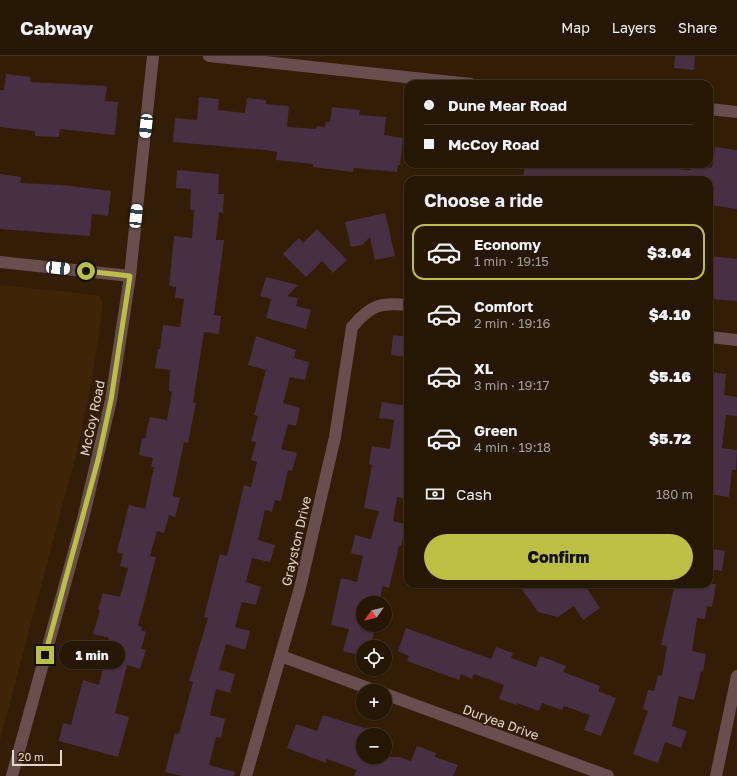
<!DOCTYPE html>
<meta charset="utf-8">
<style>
:root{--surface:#261604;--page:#2e1f0e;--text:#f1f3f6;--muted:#a49f9a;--line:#423526;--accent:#bdbf43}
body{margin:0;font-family:"Golos Text",sans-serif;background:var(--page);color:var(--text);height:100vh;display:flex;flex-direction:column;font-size:15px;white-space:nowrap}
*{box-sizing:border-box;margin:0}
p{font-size:13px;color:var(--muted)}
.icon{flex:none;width:22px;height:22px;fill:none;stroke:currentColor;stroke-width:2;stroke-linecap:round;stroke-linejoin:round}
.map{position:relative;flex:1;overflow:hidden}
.panel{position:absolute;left:404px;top:120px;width:309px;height:412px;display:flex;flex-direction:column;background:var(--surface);border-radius:12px;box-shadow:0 1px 3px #0004,0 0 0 1px var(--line)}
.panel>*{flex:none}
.top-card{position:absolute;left:404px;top:24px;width:309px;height:88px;border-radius:12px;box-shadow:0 1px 3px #0004,0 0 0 1px var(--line);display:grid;align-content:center;height:88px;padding:0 20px;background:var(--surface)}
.needle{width:26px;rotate:236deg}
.tools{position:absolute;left:356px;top:540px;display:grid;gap:8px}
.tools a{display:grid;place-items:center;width:36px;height:36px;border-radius:50%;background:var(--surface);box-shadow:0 1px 3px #0004,0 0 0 1px var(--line);font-size:20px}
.scale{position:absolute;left:12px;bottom:10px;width:50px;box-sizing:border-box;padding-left:4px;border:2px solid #e5d6c9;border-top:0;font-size:11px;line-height:14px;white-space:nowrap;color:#e5d6c9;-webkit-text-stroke:3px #331d06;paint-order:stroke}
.end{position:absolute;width:18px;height:18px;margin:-9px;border:5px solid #bdbf43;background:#111;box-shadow:0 0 0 2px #111}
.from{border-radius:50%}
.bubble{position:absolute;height:28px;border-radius:14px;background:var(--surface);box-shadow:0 1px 3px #0004,0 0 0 1px var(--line);font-size:13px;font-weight:800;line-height:28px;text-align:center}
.car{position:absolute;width:12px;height:24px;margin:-12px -6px;border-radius:5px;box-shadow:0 0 3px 1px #0007;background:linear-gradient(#fff 24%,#345 0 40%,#fff 0 76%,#345 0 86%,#fff 0)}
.top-card b{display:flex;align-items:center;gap:14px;height:38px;font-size:15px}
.top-card b+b{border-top:1px solid var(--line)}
.top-card i{width:10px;height:10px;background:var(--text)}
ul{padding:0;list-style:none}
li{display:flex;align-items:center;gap:12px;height:56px;margin:0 8px 6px;padding:0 12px;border:2px solid transparent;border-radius:12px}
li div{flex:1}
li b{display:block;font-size:15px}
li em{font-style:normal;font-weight:800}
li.active{border-color:var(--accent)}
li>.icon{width:36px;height:36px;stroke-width:1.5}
h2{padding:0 20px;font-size:18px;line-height:48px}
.pay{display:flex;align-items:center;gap:10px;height:44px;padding:0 20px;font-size:15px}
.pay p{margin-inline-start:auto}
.cta{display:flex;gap:8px;margin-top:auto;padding:8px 20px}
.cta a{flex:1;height:46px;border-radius:24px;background:var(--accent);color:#111;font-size:16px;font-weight:800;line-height:46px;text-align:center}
header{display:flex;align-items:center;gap:24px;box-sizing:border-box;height:56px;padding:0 20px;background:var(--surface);border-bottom:1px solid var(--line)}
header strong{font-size:19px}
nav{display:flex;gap:22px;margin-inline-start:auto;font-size:14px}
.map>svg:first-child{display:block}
</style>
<header>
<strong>Cabway</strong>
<nav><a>Map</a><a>Layers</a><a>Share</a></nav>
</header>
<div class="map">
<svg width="737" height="720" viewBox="0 0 737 720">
<rect width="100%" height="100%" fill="#331d06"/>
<path fill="#402407" d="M 0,229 L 96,239 L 100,240 L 103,249 L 92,322 L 77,395 L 0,684 Z"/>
<path fill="#492f43" d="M 675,0 L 695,0 L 694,14 L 674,12 Z
M 6,18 L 31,21 L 30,26 L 107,30 L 105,45 L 118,46 L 115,79 L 60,73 L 59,81 L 35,80 L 35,75 L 0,71 L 0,34 L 4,34 Z
M 199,41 L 219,43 L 218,54 L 245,57 L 247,42 L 266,44 L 266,48 L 289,50 L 287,71 L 316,73 L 317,70 L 325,71 L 326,66 L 330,66 L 332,51 L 360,54 L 359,59 L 386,61 L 384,79 L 403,82 L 400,109 L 398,109 L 397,116 L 354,112 L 353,116 L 313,111 L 313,108 L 276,104 L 277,96 L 266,94 L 173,86 L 175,62 L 197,64 Z
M 715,91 L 737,94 L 737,153 L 709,149 L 709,124 L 595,124 L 566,120 L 566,124 L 523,124 L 525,108 L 662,108 L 662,112 L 690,114 L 691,109 L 712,112 Z
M 177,114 L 219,118 L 218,138 L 224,138 L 223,157 L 219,156 L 216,184 L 224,184 L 214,259 L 221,260 L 219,278 L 204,276 L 193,346 L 196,347 L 188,387 L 184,386 L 173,438 L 173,440 L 180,442 L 175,461 L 169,459 L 164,477 L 157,475 L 150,500 L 156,501 L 138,570 L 142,571 L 141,574 L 146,576 L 141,593 L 146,594 L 140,613 L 127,609 L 115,657 L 129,661 L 118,701 L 59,685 L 63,667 L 71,669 L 83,624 L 99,629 L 108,591 L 106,591 L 109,582 L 93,578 L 100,554 L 98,554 L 103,537 L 120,541 L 128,512 L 120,510 L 123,498 L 117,496 L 129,449 L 145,453 L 154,411 L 151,411 L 153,402 L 139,399 L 142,382 L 145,383 L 150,361 L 167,364 L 172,336 L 169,335 L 170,314 L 155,312 L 158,293 L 160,293 L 163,269 L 180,271 L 184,243 L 175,242 L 176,231 L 169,230 L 174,180 L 192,182 L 194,154 L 190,154 L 191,133 L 176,132 Z
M 0,118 L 21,121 L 20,127 L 62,129 L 111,135 L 108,160 L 92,158 L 90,180 L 0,173 Z
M 385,157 L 395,200 L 375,204 L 370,181 L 362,189 L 351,191 L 345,166 Z
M 317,173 L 347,204 L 333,217 L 322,205 L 306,221 L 283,198 L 299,182 L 303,187 Z
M 709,200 L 737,203 L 737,245 L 709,243 Z
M 266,221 L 298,229 L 287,240 L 298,242 L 296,250 L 311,254 L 306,273 L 266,262 L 271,243 L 260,240 Z
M 393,279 L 408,281 L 408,301 L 391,299 Z
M 256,280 L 296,294 L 294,302 L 309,306 L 305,324 L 290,321 L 283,347 L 300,352 L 296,370 L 288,368 L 281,393 L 297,397 L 292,415 L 288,414 L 281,445 L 275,444 L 272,456 L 265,454 L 258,484 L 275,489 L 270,506 L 252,502 L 246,526 L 261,531 L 256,549 L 242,546 L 235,571 L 250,575 L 245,594 L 226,588 L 219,614 L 235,618 L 230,637 L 216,633 L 210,659 L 225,663 L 221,682 L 216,681 L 209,709 L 235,716 L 234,720 L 182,720 L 165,716 L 175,677 L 179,678 L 193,626 L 189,625 L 208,562 L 204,561 L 220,498 L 227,500 L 244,429 L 251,431 L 257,406 L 251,404 L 256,386 L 251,385 L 258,360 L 254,359 L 266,314 L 248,309 Z
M 709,316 L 726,318 L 724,339 L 737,341 L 737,360 L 726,359 L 722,392 L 737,394 L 736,414 L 732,414 L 729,441 L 709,438 Z
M 382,346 L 408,350 L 408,419 L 404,443 L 397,441 L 393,465 L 406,468 L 401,490 L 399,490 L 389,532 L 383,530 L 379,547 L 363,547 L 363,569 L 376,569 L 370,591 L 363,591 L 363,600 L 343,595 L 349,573 L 331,569 L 341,522 L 357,526 L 363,500 L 351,497 L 355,479 L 371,483 L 379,455 L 364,452 L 372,409 L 369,408 L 372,390 L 390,393 L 394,364 L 379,362 Z
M 709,492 L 725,495 L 722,515 L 709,513 Z
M 518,528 L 584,528 L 600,552 L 583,564 L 574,550 L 558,561 L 538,556 Z
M 675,528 L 716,528 L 712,551 L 707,550 L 705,563 L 697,562 L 692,595 L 706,598 L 703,616 L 701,615 L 694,644 L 679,640 L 672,670 L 687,675 L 681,692 L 665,686 L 658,707 L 633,698 L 648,655 L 643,653 L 648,634 L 654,635 L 658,619 L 662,620 L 667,590 L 661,589 Z
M 406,572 L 491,603 L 496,591 L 513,597 L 511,602 L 536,611 L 540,600 L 566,610 L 563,616 L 600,630 L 598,635 L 616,642 L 601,680 L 584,674 L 590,659 L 564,650 L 562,654 L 542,647 L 539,655 L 517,647 L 517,649 L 499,643 L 504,629 L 474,618 L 472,623 L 461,618 L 459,624 L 407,605 L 409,600 L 398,595 Z
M 323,659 L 371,674 L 369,679 L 363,679 L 363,695 L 361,701 L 399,701 L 411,705 L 417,690 L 436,697 L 435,701 L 458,709 L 453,720 L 354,720 L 357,714 L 327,703 L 326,707 L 287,692 L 296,668 L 317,675 Z"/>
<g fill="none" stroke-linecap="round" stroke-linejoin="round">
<path stroke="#684e4e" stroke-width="12" d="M 209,0 L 471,28
M 709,53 L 737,56
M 0,206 L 130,220
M 709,281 L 737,284
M 281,600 L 376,635
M 385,638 L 608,720
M 12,720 L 83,463 L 111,344 L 130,220 L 153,0
M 246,720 L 300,532 L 335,381 L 352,271 C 371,249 380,246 408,249
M 716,720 L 737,620"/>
</g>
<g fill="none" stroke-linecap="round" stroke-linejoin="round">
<path stroke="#bdbf43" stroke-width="5" d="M 45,599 L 98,404 L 111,344 L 130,220 L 86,215"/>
</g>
<g text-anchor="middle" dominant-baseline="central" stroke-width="3" stroke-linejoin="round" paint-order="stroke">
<g font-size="13" fill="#e5d6c9" stroke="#331d06">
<text transform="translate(92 362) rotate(-78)">McCoy Road</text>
<text transform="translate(296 485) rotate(-77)">Grayston Drive</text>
<text transform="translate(501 666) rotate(20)">Duryea Drive</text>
</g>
</g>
</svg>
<div class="tools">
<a><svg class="needle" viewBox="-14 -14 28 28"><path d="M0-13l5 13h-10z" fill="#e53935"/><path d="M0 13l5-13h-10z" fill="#a49f9a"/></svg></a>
<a><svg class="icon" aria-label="locate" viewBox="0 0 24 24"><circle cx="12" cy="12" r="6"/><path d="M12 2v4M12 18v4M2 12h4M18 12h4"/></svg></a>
<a>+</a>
<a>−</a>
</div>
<div class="scale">20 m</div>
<i class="end from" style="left:86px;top:215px"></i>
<i class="end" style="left:45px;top:599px"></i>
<div class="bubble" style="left:59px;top:585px;width:66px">1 min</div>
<i class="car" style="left:146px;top:70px;rotate:186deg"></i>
<i class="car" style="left:136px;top:160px;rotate:6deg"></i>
<i class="car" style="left:58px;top:212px;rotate:96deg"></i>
<div class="top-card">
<b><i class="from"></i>Dune Mear Road</b>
<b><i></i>McCoy Road</b>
</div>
<section class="panel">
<h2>Choose a ride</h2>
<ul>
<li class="active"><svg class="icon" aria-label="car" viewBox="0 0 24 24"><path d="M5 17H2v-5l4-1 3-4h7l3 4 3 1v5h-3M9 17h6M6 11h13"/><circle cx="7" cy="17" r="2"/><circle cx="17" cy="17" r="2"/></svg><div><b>Economy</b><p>1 min · 19:15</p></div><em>$3.04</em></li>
<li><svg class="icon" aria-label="car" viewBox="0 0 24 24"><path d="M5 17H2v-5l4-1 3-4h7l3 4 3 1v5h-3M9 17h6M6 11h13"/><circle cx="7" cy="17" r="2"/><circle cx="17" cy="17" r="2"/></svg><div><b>Comfort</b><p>2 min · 19:16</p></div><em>$4.10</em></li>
<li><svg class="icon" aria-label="car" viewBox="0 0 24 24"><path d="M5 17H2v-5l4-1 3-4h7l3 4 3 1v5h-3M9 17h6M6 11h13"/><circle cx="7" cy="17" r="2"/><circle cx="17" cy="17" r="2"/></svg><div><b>XL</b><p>3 min · 19:17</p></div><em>$5.16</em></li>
<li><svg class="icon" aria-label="car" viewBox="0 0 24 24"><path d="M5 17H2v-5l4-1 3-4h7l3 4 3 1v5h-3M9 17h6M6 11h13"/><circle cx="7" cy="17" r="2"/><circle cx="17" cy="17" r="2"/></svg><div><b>Green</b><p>4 min · 19:18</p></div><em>$5.72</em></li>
</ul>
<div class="pay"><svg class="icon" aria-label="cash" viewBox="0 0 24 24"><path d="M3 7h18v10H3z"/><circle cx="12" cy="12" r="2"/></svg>Cash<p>180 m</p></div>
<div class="cta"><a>Confirm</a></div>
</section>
</div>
